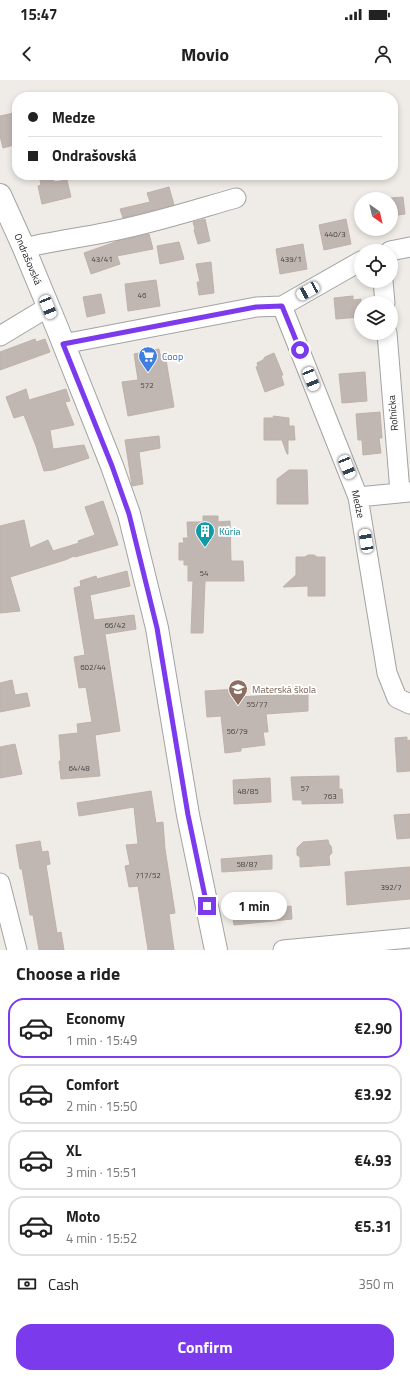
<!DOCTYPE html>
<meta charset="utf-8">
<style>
:root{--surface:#fff;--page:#f6f6f6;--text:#222;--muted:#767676;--line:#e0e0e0;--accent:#7c3aed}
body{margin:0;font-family:"Titillium Web",sans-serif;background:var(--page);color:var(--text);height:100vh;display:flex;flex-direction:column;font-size:15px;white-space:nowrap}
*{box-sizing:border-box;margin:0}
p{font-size:13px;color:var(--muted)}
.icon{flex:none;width:22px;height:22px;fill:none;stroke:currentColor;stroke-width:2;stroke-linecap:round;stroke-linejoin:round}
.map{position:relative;height:870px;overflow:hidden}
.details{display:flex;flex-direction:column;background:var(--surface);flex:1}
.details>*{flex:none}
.hud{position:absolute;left:12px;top:12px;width:386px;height:88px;border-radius:16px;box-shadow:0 2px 6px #0003;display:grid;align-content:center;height:88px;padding:0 16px;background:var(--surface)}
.needle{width:26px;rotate:146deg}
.tools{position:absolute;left:354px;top:112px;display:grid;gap:8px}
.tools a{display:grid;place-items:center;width:44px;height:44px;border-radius:50%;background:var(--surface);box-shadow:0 2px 6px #0003;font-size:20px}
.end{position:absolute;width:18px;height:18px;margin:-9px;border:5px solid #7c3aed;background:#fff;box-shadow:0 0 0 2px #fff}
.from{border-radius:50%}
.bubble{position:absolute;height:28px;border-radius:14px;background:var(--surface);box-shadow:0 2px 6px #0003;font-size:13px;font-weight:700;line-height:28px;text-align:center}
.car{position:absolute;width:12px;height:24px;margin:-12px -6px;border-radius:5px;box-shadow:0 0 3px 1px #0007;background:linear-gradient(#fff 24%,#345 0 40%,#fff 0 76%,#345 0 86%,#fff 0)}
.hud b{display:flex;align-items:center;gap:14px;height:38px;font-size:15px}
.hud b+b{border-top:1px solid var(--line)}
.hud i{width:10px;height:10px;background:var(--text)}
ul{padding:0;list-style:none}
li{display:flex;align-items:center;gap:12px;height:60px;margin:0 8px 6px;padding:0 8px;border:2px solid var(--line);border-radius:16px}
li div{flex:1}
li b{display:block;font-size:15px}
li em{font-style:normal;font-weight:700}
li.current{border-color:var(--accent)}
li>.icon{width:36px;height:36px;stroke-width:1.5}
h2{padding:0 16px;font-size:18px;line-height:48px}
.pay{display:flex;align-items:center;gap:10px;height:44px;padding:0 16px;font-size:15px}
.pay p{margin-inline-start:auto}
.action{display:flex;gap:8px;margin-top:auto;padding:8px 16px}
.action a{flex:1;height:46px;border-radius:16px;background:var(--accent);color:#fff;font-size:16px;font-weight:700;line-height:46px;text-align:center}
.status{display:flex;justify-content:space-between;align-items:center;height:28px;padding:0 20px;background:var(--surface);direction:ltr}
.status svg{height:11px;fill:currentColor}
header{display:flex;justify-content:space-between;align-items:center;height:52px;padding:0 16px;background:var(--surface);font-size:18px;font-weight:700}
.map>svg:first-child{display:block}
</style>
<div class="status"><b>15:47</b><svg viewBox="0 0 49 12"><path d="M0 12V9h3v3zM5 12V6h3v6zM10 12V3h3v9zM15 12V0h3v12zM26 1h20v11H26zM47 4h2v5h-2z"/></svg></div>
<header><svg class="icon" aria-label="back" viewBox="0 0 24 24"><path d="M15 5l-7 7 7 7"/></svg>Movio<svg class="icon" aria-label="person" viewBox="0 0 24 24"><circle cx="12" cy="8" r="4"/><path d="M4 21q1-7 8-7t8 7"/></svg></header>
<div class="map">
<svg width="410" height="870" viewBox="0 0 410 870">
<rect width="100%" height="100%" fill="#efebe6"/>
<path fill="#c0b7b2" stroke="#c0b1a9" d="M 14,33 L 17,43 L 17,64 L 3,68 L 0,56 L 0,36 Z
M 39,95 L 52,95 L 54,102 L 67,100 L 71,117 L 42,124 L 38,106 L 41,105 Z
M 169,107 L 174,125 L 123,138 L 120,129 L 150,122 L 147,113 Z
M 403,117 L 405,134 L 391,136 L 391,118 Z
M 205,139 L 210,161 L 198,164 L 194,150 L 195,149 L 193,142 Z
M 346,139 L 351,164 L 324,170 L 319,145 Z
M 149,154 L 153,169 L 117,176 L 120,184 L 91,194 L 84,173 L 118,161 Z
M 179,162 L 184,179 L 160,184 L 157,166 Z
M 303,164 L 307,189 L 280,194 L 276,169 Z
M 211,182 L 214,213 L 199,215 L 197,202 L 200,202 L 196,184 Z
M 156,200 L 160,226 L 128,231 L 125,204 Z
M 101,214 L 105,233 L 87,237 L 83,217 Z
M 353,216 L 353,220 L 361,219 L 361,237 L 336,239 L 334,218 Z
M 35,259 L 36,262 L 45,259 L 50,272 L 0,290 L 0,272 Z
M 159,269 L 160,275 L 165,274 L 174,327 L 128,336 L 122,302 L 138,300 L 134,274 Z
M 274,273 L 283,295 L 281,295 L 284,305 L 265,312 L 256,287 L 258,286 L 257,283 L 263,280 L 265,277 Z
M 365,292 L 367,321 L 342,323 L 339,294 Z
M 26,309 L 29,320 L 66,309 L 70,321 L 65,322 L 74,345 L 50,350 L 53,369 L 84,365 L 89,378 L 53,390 L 44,391 L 36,366 L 24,335 L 14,338 L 6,317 Z
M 380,332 L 382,358 L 379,358 L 381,373 L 363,375 L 362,360 L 358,360 L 356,334 Z
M 273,336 L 289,338 L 289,346 L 294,346 L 295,360 L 288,360 L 288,374 L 287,374 L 282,360 L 264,360 L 264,338 L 274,338 Z
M 159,356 L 160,368 L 139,372 L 143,404 L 132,406 L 125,360 Z
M 289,390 L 307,390 L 308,424 L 277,424 L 277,399 Z
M 103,421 L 118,465 L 75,477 L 74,476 L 65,480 L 10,497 L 20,531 L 0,533 L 0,446 L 24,440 L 30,468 L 48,460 L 53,471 L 79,463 L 78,461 L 95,455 L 85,427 Z
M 203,436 L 218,436 L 218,442 L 230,441 L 231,481 L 243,481 L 244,501 L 205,501 L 203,553 L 191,553 L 193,501 L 188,501 L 188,485 L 184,485 L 184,480 L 179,480 L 179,463 L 184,463 L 183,458 L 188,458 L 187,442 L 203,442 Z
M 308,475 L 314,475 L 317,477 L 325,477 L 325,516 L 308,516 L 308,506 L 283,507 L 296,495 L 296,477 L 305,477 Z
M 127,491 L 130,506 L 90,515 L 94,540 L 134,535 L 136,549 L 105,554 L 120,651 L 95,655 L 100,696 L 61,699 L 59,681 L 61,681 L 59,655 L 78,653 L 77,644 L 92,642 L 86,607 L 79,608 L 74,577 L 85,575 L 74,508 L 81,506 L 80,501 L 96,496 L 97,499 Z
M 12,600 L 15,615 L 27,613 L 30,626 L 0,632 L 0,603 Z
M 238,609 L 238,617 L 308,613 L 308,631 L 266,634 L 268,652 L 263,652 L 265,665 L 241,668 L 241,671 L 225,673 L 221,636 L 207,637 L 205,611 Z
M 407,657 L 407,661 L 410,660 L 410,691 L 397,692 L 395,658 Z
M 15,664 L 22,694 L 0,698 L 0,667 Z
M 339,696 L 339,709 L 342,709 L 343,723 L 302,724 L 302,720 L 293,720 L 291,697 Z
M 270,698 L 271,722 L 234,724 L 233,700 Z
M 151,711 L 156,743 L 163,742 L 165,769 L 175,833 L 169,834 L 174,870 L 148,870 L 138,806 L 129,807 L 125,786 L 130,785 L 126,765 L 138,764 L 134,727 L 79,736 L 77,723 Z
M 410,734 L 410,758 L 397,759 L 394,735 Z
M 328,760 L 329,764 L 331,766 L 332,773 L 329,776 L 330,785 L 300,787 L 300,777 L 297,775 L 297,768 L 303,762 Z
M 40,761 L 42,772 L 48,771 L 50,784 L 46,785 L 57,853 L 61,852 L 64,870 L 39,870 L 33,835 L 30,835 L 22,789 L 20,789 L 16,765 Z
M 272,775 L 272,789 L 222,792 L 221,779 Z
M 410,787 L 410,819 L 347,825 L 345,792 Z
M 284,824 L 284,827 L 291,826 L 292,839 L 234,845 L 232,832 L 267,828 L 266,826 Z"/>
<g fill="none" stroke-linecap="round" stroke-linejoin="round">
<defs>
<path id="minor" d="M 24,168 C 52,161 80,158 108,152 C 151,144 194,130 236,118
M 390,171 L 410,167
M 383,201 L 385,223
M 282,226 L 358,417 L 387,593 L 397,618 L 410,624
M 387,253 L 400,412
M 0,256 L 48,227
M 63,264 L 256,227 L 282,226 L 361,181
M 358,417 L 410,412
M 0,803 L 17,870
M 283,870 L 410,858"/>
<path id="tertiary" d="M 0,115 L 24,168 L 58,250 L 112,386 L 129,434 L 157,548 L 188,735 L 216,870"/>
</defs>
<use href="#minor" stroke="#a3a3a3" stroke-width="21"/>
<use href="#tertiary" stroke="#a3a3a3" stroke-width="24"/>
<use href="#minor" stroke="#fff" stroke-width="19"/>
<use href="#tertiary" stroke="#fff" stroke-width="22"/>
</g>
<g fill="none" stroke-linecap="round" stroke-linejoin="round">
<path stroke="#7c3aed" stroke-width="5" d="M 207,826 L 188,735 L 157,548 L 129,434 L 112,386 L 63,264 L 256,227 L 282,226 L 300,270"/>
</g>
<defs>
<symbol id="supermarket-pin" viewBox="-11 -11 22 30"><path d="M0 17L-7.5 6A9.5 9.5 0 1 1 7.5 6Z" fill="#3f7fe0" stroke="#fff"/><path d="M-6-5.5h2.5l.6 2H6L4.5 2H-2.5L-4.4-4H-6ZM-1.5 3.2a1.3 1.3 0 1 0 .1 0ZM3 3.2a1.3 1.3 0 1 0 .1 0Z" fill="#fff"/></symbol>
<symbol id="building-pin" viewBox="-11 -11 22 30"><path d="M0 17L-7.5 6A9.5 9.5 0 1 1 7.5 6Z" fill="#0f9aa8" stroke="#fff"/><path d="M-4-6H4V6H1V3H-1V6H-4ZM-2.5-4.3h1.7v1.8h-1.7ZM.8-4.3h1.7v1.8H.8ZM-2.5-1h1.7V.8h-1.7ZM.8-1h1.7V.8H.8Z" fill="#fff"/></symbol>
<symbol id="school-pin" viewBox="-11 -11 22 30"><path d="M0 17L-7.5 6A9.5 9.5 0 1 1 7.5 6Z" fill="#8d6e63" stroke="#fff"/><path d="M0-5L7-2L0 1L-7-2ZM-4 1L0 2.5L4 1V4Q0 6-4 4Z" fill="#fff"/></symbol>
</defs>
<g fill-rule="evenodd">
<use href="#supermarket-pin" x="137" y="265" width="22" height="30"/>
<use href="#building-pin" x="194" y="440" width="22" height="30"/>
<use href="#school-pin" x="227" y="598" width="22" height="30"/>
</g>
<g text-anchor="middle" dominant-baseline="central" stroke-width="3.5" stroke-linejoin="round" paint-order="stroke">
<g font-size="8" fill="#474544">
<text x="335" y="154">440/3</text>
<text x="102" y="179">43/41</text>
<text x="291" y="179">439/1</text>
<text x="142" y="215">46</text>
<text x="147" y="305">572</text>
<text x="204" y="493">54</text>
<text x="115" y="545">66/42</text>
<text x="93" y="587">602/44</text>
<text x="257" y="624">55/77</text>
<text x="237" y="651">56/79</text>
<text x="79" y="688">64/48</text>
<text x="305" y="708">57</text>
<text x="248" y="711">48/85</text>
<text x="330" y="716">763</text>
<text x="247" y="784">58/87</text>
<text x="148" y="795">717/52</text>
<text x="391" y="807">392/7</text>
</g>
<g font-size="10" fill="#1f1f1f" stroke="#fff">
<text transform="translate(28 179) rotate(67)">Ondrašovská</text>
<text transform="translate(393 333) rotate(-95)">Roľnícka</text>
<text transform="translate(358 424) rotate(77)">Medze</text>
</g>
<g font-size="10" fill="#366cbe" stroke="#fff" text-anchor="start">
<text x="162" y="276">Coop</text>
</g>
<g font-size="10" fill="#0d838f" stroke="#fff" text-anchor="start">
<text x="219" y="451">Kúria</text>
</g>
<g font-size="10" fill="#785e54" stroke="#fff" text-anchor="start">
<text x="252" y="609">Materská škola</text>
</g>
</g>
</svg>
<div class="tools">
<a><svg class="needle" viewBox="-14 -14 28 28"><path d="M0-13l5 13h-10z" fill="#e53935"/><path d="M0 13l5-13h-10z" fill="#767676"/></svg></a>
<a><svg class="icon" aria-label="locate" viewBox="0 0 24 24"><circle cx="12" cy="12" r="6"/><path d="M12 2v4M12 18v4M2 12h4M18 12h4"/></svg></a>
<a><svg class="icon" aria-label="layers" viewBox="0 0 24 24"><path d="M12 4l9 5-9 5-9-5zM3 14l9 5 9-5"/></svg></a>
</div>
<i class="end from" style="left:300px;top:270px"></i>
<i class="end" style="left:207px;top:826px"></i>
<div class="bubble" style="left:221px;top:812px;width:66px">1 min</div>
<i class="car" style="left:308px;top:211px;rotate:241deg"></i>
<i class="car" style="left:48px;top:227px;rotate:158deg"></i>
<i class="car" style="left:311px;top:299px;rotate:158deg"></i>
<i class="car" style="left:347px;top:387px;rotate:158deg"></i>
<i class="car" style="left:366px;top:461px;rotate:351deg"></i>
<div class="hud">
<b><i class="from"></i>Medze</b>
<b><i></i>Ondrašovská</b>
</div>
</div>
<section class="details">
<h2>Choose a ride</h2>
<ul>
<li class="current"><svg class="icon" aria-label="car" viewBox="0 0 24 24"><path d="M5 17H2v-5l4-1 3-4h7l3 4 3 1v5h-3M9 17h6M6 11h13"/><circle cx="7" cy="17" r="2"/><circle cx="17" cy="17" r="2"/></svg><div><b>Economy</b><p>1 min · 15:49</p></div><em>€2.90</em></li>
<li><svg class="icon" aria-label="car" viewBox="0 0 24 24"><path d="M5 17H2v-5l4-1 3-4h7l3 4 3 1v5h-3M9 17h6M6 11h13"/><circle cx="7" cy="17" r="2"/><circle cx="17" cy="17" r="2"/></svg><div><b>Comfort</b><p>2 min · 15:50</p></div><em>€3.92</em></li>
<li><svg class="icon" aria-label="car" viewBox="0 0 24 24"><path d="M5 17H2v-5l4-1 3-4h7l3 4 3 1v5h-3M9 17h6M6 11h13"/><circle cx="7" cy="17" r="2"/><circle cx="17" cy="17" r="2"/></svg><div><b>XL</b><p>3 min · 15:51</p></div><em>€4.93</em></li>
<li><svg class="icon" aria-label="car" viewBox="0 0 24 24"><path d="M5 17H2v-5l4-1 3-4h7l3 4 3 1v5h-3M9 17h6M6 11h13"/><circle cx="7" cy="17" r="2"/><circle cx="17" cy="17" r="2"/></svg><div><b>Moto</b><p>4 min · 15:52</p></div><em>€5.31</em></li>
</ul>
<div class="pay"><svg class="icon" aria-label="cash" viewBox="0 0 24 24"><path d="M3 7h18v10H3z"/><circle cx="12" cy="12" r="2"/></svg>Cash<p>350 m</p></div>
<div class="action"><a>Confirm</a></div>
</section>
